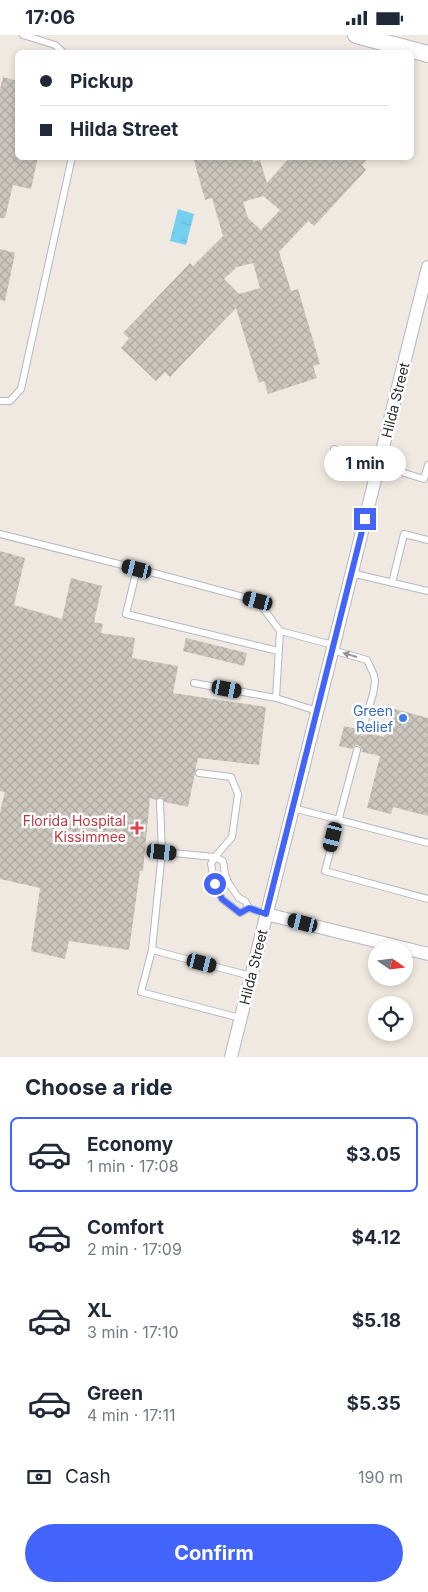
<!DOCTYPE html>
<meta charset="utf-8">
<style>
:root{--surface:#fff;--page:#f6f6f7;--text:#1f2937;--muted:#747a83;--line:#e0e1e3;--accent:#4264fb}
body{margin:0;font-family:Inter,sans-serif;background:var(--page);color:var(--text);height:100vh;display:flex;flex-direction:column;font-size:19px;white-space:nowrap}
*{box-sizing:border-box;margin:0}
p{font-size:16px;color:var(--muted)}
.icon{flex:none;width:28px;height:28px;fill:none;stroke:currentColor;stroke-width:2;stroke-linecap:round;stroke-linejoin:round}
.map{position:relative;height:1022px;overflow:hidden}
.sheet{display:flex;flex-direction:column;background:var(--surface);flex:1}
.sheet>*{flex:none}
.guide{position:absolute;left:15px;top:15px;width:399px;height:110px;border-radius:8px;box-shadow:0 2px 8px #0003;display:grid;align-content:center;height:110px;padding:0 25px;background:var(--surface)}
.needle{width:32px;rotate:104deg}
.fabs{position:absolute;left:368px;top:906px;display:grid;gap:10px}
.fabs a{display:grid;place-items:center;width:45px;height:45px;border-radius:50%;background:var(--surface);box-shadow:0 2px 8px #0003;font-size:25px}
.end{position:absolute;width:22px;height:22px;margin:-11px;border:6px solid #4264fb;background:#fff;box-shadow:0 0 0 2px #fff}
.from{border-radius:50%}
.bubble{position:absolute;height:35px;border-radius:18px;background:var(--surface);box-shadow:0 2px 8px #0003;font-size:16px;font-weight:700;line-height:35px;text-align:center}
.car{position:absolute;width:15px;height:30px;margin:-15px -8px;border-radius:6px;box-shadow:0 0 4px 1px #0007;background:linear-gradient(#222 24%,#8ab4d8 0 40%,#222 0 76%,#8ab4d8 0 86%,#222 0)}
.guide b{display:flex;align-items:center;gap:18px;height:48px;font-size:19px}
.guide b+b{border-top:1px solid var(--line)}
.guide i{width:12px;height:12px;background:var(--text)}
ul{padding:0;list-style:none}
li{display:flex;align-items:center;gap:15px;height:75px;margin:0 10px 8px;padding:0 15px;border:2px solid transparent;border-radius:8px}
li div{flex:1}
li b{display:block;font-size:19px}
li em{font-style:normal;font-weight:700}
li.selected{border-color:var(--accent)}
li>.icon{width:45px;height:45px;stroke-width:1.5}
h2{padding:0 25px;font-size:22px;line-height:60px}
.pay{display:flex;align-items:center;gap:12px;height:55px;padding:0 25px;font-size:19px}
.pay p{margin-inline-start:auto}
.cta{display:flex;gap:10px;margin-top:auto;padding:10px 25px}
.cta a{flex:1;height:58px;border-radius:30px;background:var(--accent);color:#fff;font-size:20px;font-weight:700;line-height:58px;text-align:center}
.status{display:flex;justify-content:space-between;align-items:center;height:35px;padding:0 25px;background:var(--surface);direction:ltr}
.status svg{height:14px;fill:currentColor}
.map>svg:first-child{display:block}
</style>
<div class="status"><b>17:06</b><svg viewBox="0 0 49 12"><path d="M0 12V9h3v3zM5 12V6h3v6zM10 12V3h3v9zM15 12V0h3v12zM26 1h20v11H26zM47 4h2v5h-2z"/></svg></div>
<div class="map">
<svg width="428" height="1022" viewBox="0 0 428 1022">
<defs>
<pattern id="water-ripples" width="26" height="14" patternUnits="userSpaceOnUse" patternTransform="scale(1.25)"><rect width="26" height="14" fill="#75cff0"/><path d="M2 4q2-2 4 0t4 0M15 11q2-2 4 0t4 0" fill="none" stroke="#66b2ce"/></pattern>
<pattern id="building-cross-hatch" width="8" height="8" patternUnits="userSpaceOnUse" patternTransform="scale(1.25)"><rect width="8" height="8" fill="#cbc7bf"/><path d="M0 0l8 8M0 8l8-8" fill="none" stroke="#afaba4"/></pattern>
</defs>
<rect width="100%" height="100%" fill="#efe9e1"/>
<path fill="url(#water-ripples)" d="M 178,174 L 194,179 L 186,210 L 170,206 Z"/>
<path fill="url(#building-cross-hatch)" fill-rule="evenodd" d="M 3,42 L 18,46 L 18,122 L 38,122 L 31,154 L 13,150 L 5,183 L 0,183 L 0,54 Z
M 193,122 L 252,122 L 253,127 L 260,125 L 267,148 L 290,122 L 369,122 L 362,130 L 366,135 L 329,175 L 314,191 L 308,186 L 279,217 L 291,256 L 298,254 L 320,329 L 313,331 L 317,343 L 268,359 L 264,346 L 259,348 L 236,273 L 170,342 L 165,337 L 156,346 L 121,313 L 129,303 L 123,298 L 190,228 L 193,231 L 223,201 L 212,163 L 205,165 ZM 263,161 L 280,175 L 261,195 L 248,183 L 243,167 ZM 253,228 L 260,253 L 239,259 L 224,244 L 237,232 Z
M 0,214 L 15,218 L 5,266 L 0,265 Z
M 0,516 L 25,523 L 14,570 L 62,584 L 71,543 L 102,551 L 94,587 L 103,589 L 101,598 L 135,603 L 132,623 L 178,631 L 173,658 L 266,672 L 259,730 L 198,723 L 188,772 L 165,767 L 162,762 L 158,763 L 156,765 L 150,763 L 143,836 L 140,836 L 129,915 L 69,906 L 65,924 L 31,916 L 40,853 L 0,844 L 0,777 L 5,757 L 0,756 Z
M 186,603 L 247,618 L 244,631 L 183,616 Z
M 391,673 L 428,683 L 428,781 L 393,772 L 391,779 L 367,773 L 380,721 L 362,717 L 361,712 L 358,710 L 354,711 L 352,714 L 339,711 L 344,691 L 357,694 L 358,699 L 361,701 L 365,700 L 367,697 L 384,702 Z"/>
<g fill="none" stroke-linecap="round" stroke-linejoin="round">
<defs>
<path id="service" d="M 23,0 L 55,10 L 64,18
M 0,366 L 10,366 L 21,354 L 72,122
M 334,414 L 378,430 L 424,444 L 428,430
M 0,499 L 154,538 L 258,566 L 280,596 L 276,663 L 317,676
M 137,534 L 126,579 L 278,616
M 351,538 L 428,556
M 392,548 L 404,499 L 428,505
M 280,596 L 333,610
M 332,615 L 367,625 L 374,640 L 375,647 L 373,659 L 362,696
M 194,648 L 276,663
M 357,715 L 325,836 L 428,864
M 199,738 L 231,742 L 238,759 L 232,802 L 215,822 L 162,817 L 152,915 L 251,941
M 160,767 L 162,817
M 293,773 L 428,808
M 249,873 L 240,878 L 222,864 L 215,849 L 211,829 L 215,822 L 223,826 L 225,839 L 229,849 L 239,863 L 245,866 L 249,873 L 266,879
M 152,915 L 141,957 L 240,983"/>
<path id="minor" d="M 266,879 L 428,919
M 231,1022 L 428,232"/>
<path id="tertiary" d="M 356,0 L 428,19"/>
</defs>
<use href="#service" stroke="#b4b7c1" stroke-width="8"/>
<use href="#minor" stroke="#b4b7c1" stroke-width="14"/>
<use href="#tertiary" stroke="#b4b7c1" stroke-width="18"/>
<use href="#service" stroke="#fff" stroke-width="6"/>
<use href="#minor" stroke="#fff" stroke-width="12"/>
<use href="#tertiary" stroke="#fff" stroke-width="16"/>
</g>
<defs><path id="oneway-solid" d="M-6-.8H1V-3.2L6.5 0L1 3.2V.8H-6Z" transform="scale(1.25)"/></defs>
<use fill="#969696" href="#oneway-solid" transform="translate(350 620) rotate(-164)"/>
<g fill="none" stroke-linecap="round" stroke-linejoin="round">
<path stroke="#4264fb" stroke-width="6" d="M 215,849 L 222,864 L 240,878 L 249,873 L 266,879 L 365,484"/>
</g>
<circle fill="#3f7fe0" stroke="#fff" stroke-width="2" cx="403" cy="683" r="5"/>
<path fill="#e0444e" stroke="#fff" stroke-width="2" d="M134.5 785.5h5v5h5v5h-5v5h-5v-5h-5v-5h5z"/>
<g text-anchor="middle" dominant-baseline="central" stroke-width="5" stroke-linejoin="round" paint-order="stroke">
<g font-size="14" fill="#2e2e2e" stroke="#fff">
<text transform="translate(395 365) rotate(-76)">Hilda Street</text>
<text transform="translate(253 932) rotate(-76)">Hilda Street</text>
</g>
<g font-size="14" fill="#366cbe" stroke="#fff" text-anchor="end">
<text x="393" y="675">Green<tspan x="393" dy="16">Relief</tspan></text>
</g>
<g font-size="14" fill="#be3a42" stroke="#fff" text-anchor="end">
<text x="126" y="785">Florida Hospital<tspan x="126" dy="16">Kissimmee</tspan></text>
</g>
</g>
</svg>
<div class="fabs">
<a><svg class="needle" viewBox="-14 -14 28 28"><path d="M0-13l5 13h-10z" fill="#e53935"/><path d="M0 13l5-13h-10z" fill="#747a83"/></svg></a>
<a><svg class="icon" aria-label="locate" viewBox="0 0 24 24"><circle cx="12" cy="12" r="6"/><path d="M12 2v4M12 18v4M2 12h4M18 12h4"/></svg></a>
</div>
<i class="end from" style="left:215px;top:849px"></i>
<i class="end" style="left:365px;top:484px"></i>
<div class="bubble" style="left:324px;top:411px;width:82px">1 min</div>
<i class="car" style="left:137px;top:534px;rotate:284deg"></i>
<i class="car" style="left:258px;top:566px;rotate:285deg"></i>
<i class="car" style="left:227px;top:654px;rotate:101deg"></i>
<i class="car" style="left:333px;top:802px;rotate:194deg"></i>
<i class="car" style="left:162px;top:817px;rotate:96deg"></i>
<i class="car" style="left:303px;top:888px;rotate:284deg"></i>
<i class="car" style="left:202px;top:928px;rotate:104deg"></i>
<div class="guide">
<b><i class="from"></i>Pickup</b>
<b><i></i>Hilda Street</b>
</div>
</div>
<section class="sheet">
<h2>Choose a ride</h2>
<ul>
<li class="selected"><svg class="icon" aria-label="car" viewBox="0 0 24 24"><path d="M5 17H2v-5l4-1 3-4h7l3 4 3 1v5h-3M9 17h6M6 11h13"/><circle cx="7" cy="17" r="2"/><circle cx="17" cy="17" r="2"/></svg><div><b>Economy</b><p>1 min · 17:08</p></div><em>$3.05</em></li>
<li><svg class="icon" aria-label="car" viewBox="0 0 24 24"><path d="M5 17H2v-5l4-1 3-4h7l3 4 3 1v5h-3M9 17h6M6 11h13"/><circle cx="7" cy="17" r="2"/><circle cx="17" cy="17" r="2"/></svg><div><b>Comfort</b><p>2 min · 17:09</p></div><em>$4.12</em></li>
<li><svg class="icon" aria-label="car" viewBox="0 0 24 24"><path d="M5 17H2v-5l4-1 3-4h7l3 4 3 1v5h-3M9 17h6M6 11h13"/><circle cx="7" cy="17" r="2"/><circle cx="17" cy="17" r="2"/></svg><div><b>XL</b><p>3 min · 17:10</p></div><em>$5.18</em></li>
<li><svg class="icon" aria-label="car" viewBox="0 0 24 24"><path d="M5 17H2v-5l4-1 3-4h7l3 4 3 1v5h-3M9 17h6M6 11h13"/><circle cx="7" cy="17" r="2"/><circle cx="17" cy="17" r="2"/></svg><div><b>Green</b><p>4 min · 17:11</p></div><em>$5.35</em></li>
</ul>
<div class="pay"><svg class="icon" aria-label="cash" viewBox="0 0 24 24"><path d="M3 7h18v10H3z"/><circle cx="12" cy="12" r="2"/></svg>Cash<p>190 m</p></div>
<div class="cta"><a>Confirm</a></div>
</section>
